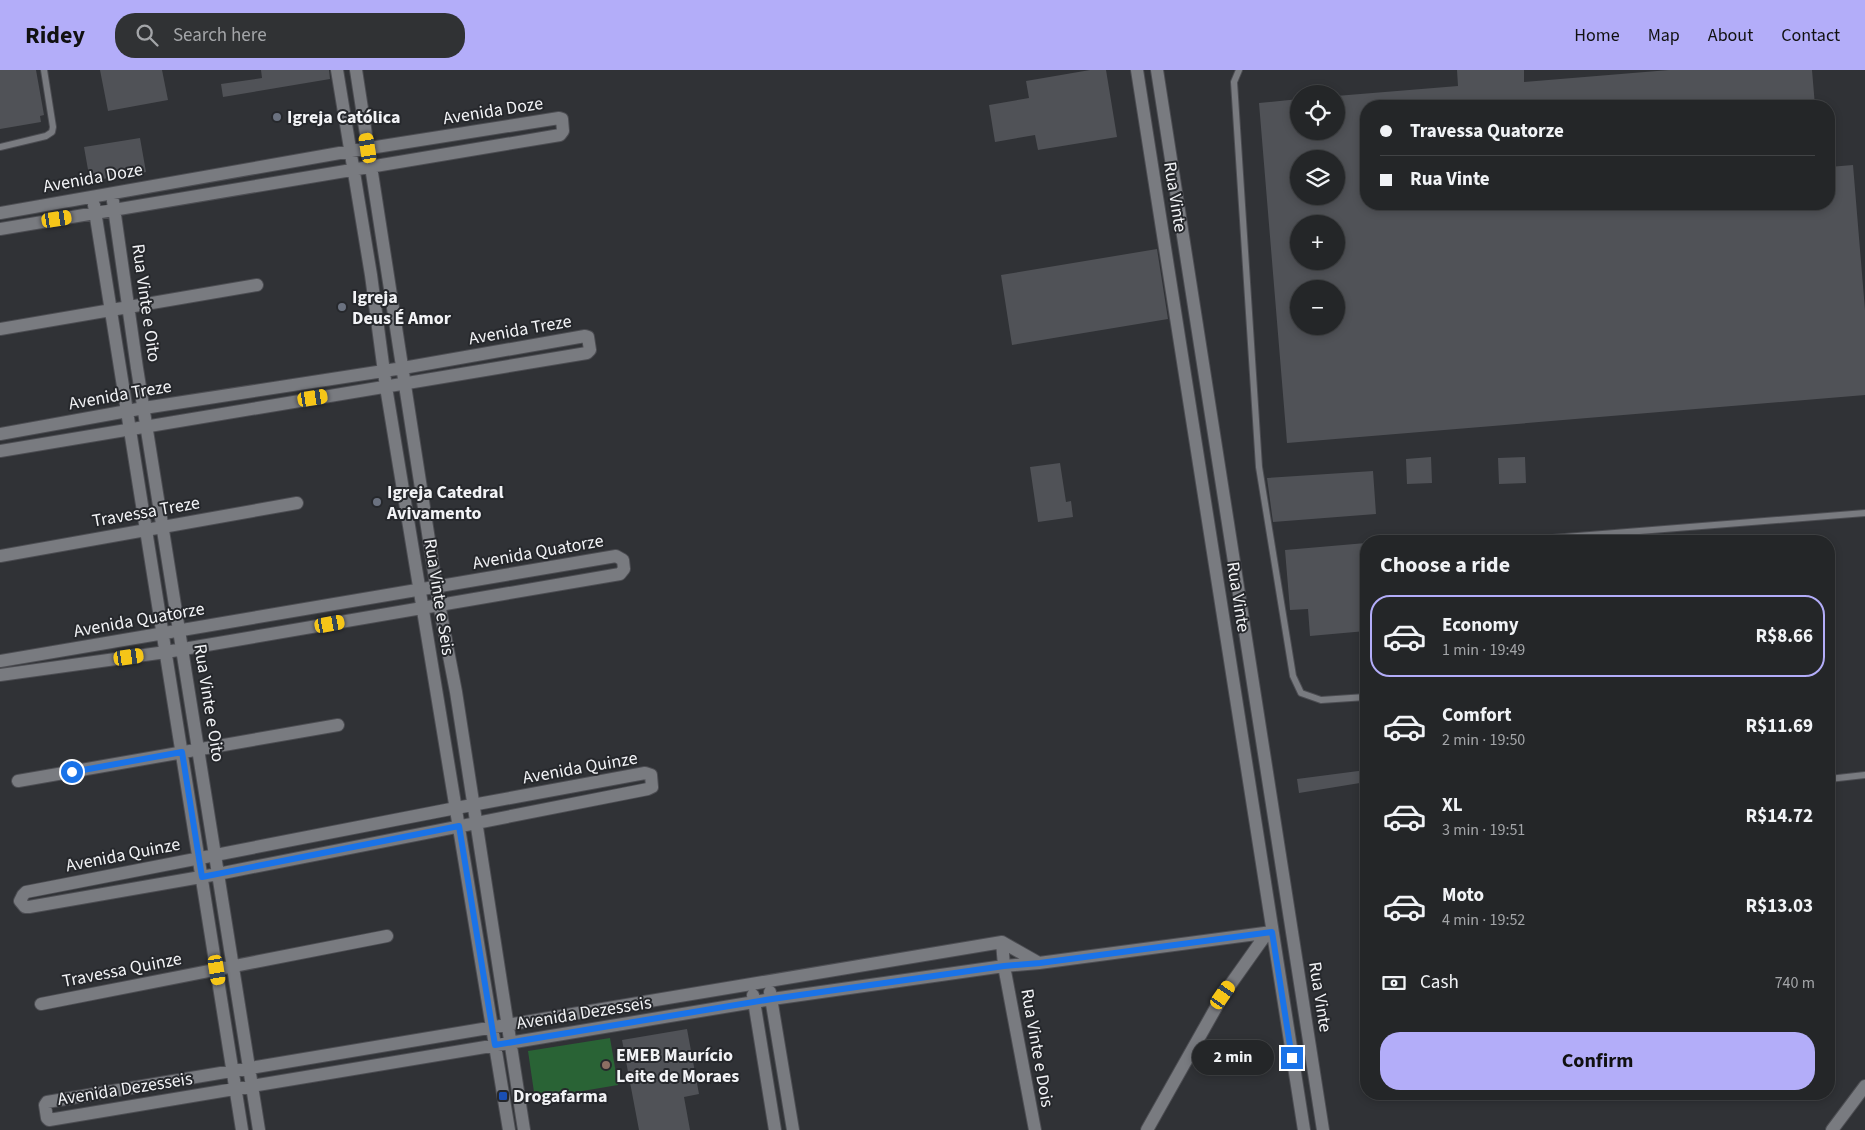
<!DOCTYPE html>
<meta charset="utf-8">
<style>
:root{--surface:#242628;--page:#303234;--text:#f1f3f6;--muted:#a3a5a8;--line:#414345;--accent:#b3adf9}
body{margin:0;font-family:"Source Sans 3",sans-serif;background:var(--page);color:var(--text);height:100vh;display:flex;flex-direction:column;font-size:19px;white-space:nowrap}
*{box-sizing:border-box;margin:0}
p{font-size:16px;color:var(--muted)}
.icon{flex:none;width:28px;height:28px;fill:none;stroke:currentColor;stroke-width:2;stroke-linecap:round;stroke-linejoin:round}
.map{position:relative;flex:1;overflow:hidden}
.details{position:absolute;left:1360px;top:465px;width:475px;height:565px;display:flex;flex-direction:column;background:var(--surface);border-radius:20px;box-shadow:0 2px 8px #0003,0 0 0 1px var(--line)}
.details>*{flex:none}
.banner{position:absolute;left:1360px;top:30px;width:475px;height:110px;border-radius:20px;box-shadow:0 2px 8px #0003,0 0 0 1px var(--line);display:grid;align-content:center;height:110px;padding:0 20px;background:var(--surface)}
.buttons{position:absolute;left:1290px;top:15px;display:grid;gap:10px}
.buttons a{display:grid;place-items:center;width:55px;height:55px;border-radius:50%;background:var(--surface);box-shadow:0 2px 8px #0003,0 0 0 1px var(--line);font-size:25px}
.end{position:absolute;width:22px;height:22px;margin:-11px;border:6px solid #1a73e8;background:#fff;box-shadow:0 0 0 2px #fff}
.from{border-radius:50%}
.bubble{position:absolute;height:35px;border-radius:18px;background:var(--surface);box-shadow:0 2px 8px #0003,0 0 0 1px var(--line);font-size:16px;font-weight:700;line-height:35px;text-align:center}
.car{position:absolute;width:15px;height:30px;margin:-15px -8px;border-radius:6px;box-shadow:0 0 4px 1px #0007;background:linear-gradient(#f5c518 24%,#345 0 40%,#f5c518 0 76%,#345 0 86%,#f5c518 0)}
.banner b{display:flex;align-items:center;gap:18px;height:48px;font-size:19px}
.banner b+b{border-top:1px solid var(--line)}
.banner i{width:12px;height:12px;background:var(--text)}
ul{padding:0;list-style:none}
li{display:flex;align-items:center;gap:15px;height:82px;margin:0 10px 8px;padding:0 10px;border:2px solid transparent;border-radius:20px}
li div{flex:1}
li b{display:block;font-size:19px}
li em{font-style:normal;font-weight:700}
li.active{border-color:var(--accent)}
li>.icon{width:45px;height:45px;stroke-width:1.5}
h2{padding:0 20px;font-size:22px;line-height:60px}
.pay{display:flex;align-items:center;gap:12px;height:55px;padding:0 20px;font-size:19px}
.pay p{margin-inline-start:auto}
.action{display:flex;gap:10px;margin-top:auto;padding:10px 20px}
.action a{flex:1;height:58px;border-radius:20px;background:var(--accent);color:#111;font-size:20px;font-weight:700;line-height:58px;text-align:center}
header{display:flex;align-items:center;gap:30px;box-sizing:border-box;height:70px;padding:0 25px;background:var(--accent);color:#111}
header strong{font-size:24px}
nav{display:flex;gap:28px;margin-inline-start:auto;font-size:18px}
.search{width:350px;height:45px;background:var(--page);display:flex;align-items:center;gap:12px;box-sizing:border-box;padding:0 18px;border-radius:20px;color:var(--muted);font-size:19px}
.map>svg:first-child{display:block}
</style>
<header>
<strong>Ridey</strong>
<div class="search"><svg class="icon" aria-label="search" viewBox="0 0 24 24"><circle cx="10" cy="10" r="6"/><path d="M15 15l6 6"/></svg>Search here</div>
<nav><a>Home</a><a>Map</a><a>About</a><a>Contact</a></nav>
</header>
<div class="map">
<svg width="1865" height="1060" viewBox="0 0 1865 1060">
<rect width="100%" height="100%" fill="#303236"/>
<path fill="#296335" d="M 610,968 L 618,1015 L 535,1029 L 528,981 Z"/>
<path fill="#505257" fill-rule="evenodd" d="M 0,0 L 36,0 L 44,45 L 40,46 L 41,52 L 0,59 Z
M 100,0 L 162,0 L 168,30 L 108,41 Z
M 261,0 L 329,0 L 330,9 L 223,27 L 221,14 L 262,8 Z
M 1090,0 L 1106,0 L 1117,67 L 1038,80 L 1035,65 L 995,72 L 989,35 L 1029,28 L 1026,11 Z
M 1457,0 L 1524,0 L 1524,12 L 1669,0 L 1812,0 L 1815,36 L 1366,36 L 1366,134 L 1829,134 L 1829,97 L 1853,95 L 1865,240 L 1865,325 L 1287,373 L 1259,33 L 1299,29 L 1299,61 L 1336,61 L 1336,26 L 1458,16 ZM 1299,89 L 1336,89 L 1336,126 L 1299,126 ZM 1299,154 L 1336,154 L 1336,191 L 1299,191 ZM 1299,219 L 1336,219 L 1336,256 L 1299,256 Z
M 140,68 L 146,102 L 90,111 L 84,77 Z
M 1157,179 L 1168,249 L 1012,275 L 1001,205 Z
M 1431,387 L 1432,413 L 1407,414 L 1406,389 Z
M 1525,387 L 1526,413 L 1499,414 L 1498,388 Z
M 1060,393 L 1066,432 L 1071,431 L 1073,447 L 1038,452 L 1030,397 Z
M 1373,401 L 1376,444 L 1273,452 L 1267,408 Z
M 1366,473 L 1366,561 L 1310,566 L 1308,539 L 1290,540 L 1285,480 Z
M 1366,700 L 1366,712 L 1299,723 L 1297,709 Z
M 687,959 L 699,1024 L 684,1027 L 690,1060 L 639,1060 L 622,970 Z"/>
<g fill="none" stroke-linecap="round" stroke-linejoin="round">
<defs>
<path id="service" d="M 1239,0 L 1234,12 L 1259,397 L 1293,606 L 1301,623 L 1321,630 L 1366,627
M 0,77 L 46,66 L 52,62 L 53,57 L 44,0
M 1516,471 L 1865,443
M 1829,709 L 1865,705"/>
<path id="minor" d="M 337,0 L 371,205 L 386,317 L 509,1060
M 356,0 L 439,534 L 456,622 L 524,1060
M 1137,0 L 1304,1060
M 1157,0 L 1323,1060
M 113,131 L 137,298 L 259,1060
M 94,135 L 242,1060
M 0,143 L 351,81 L 559,48 L 562,49 L 563,61 L 560,65 L 0,159
M 0,259 L 257,215
M 0,364 L 144,338 L 403,298 L 585,266 L 588,267 L 590,280 L 587,283 L 0,381
M 0,486 L 297,433
M 0,591 L 616,486 L 623,490 L 624,499 L 620,504 L 166,582 L 0,605
M 645,703 L 651,705 L 652,717 L 648,719 L 218,804 L 29,837 L 25,837 L 20,831 L 23,825 L 26,822 L 456,738 Z
M 18,711 L 338,655
M 1002,872 C 684,926 365,976 47,1032 L 45,1035 L 47,1048 L 49,1050 L 772,929 L 1004,896 L 1039,893 L 1272,862
M 1002,872 L 1004,896 L 1035,1060
M 1002,872 L 1039,893
M 770,922 L 793,1060
M 753,925 L 775,1060
M 41,934 L 387,866
M 1147,1060 L 1223,925 L 1267,863
M 1832,1060 L 1865,1016"/>
</defs>
<use href="#service" stroke="#4c4d52" stroke-width="8"/>
<use href="#minor" stroke="#4c4d52" stroke-width="14"/>
<use href="#service" stroke="#797b80" stroke-width="6"/>
<use href="#minor" stroke="#797b80" stroke-width="12"/>
</g>
<g fill="none" stroke-linecap="round" stroke-linejoin="round">
<path stroke="#1a73e8" stroke-width="6" d="M 72,702 L 182,682 L 202,807 L 459,756 L 495,975 L 772,929 L 1004,896 L 1040,893 L 1272,862 L 1292,988"/>
</g>
<g fill="#6b7280" stroke="#26282c" stroke-width="2">
<circle cx="277" cy="47" r="5"/>
<circle cx="342" cy="237" r="5"/>
<circle cx="377" cy="432" r="5"/>
</g>
<circle fill="#8d6e63" stroke="#26282c" stroke-width="2" cx="606" cy="995" r="5"/>
<rect fill="#1a4fb4" stroke="#26282c" stroke-width="2" x="498" y="1021" width="10" height="10" rx="2.5"/>
<g text-anchor="middle" dominant-baseline="central" stroke-width="4" stroke-linejoin="round" paint-order="stroke">
<g font-size="18" fill="#f2f3f6" stroke="#26282c">
<text transform="translate(493 41) rotate(-9)">Avenida Doze</text>
<text transform="translate(93 108) rotate(-10)">Avenida Doze</text>
<text transform="translate(1175 127) rotate(81)">Rua Vinte</text>
<text transform="translate(146 233) rotate(82)">Rua Vinte e Oito</text>
<text transform="translate(520 260) rotate(-10)">Avenida Treze</text>
<text transform="translate(120 325) rotate(-10)">Avenida Treze</text>
<text transform="translate(146 442) rotate(-10)">Travessa Treze</text>
<text transform="translate(538 482) rotate(-10)">Avenida Quatorze</text>
<text transform="translate(439 527) rotate(81)">Rua Vinte e Seis</text>
<text transform="translate(1238 527) rotate(81)">Rua Vinte</text>
<text transform="translate(139 550) rotate(-10)">Avenida Quatorze</text>
<text transform="translate(209 633) rotate(81)">Rua Vinte e Oito</text>
<text transform="translate(580 698) rotate(-10)">Avenida Quinze</text>
<text transform="translate(123 785) rotate(-11)">Avenida Quinze</text>
<text transform="translate(122 900) rotate(-11)">Travessa Quinze</text>
<text transform="translate(1320 927) rotate(81)">Rua Vinte</text>
<text transform="translate(584 943) rotate(-9)">Avenida Dezesseis</text>
<text transform="translate(1037 978) rotate(80)">Rua Vinte e Dois</text>
<text transform="translate(125 1019) rotate(-9)">Avenida Dezesseis</text>
</g>
<g font-size="18" font-weight="bold" fill="#f2f3f6" stroke="#26282c" text-anchor="start">
<text x="287" y="47">Igreja Católica</text>
<text x="352" y="227">Igreja<tspan x="352" dy="21">Deus É Amor</tspan></text>
<text x="387" y="422">Igreja Catedral<tspan x="387" dy="21">Avivamento</tspan></text>
<text x="616" y="985">EMEB Maurício<tspan x="616" dy="21">Leite de Moraes</tspan></text>
<text x="513" y="1026">Drogafarma</text>
</g>
</g>
</svg>
<div class="buttons">
<a><svg class="icon" aria-label="locate" viewBox="0 0 24 24"><circle cx="12" cy="12" r="6"/><path d="M12 2v4M12 18v4M2 12h4M18 12h4"/></svg></a>
<a><svg class="icon" aria-label="layers" viewBox="0 0 24 24"><path d="M12 4l9 5-9 5-9-5zM3 14l9 5 9-5"/></svg></a>
<a>+</a>
<a>−</a>
</div>
<i class="end from" style="left:72px;top:702px"></i>
<i class="end" style="left:1292px;top:988px"></i>
<div class="bubble" style="left:1192px;top:970px;width:82px">2 min</div>
<i class="car" style="left:368px;top:78px;rotate:351deg"></i>
<i class="car" style="left:57px;top:149px;rotate:81deg"></i>
<i class="car" style="left:313px;top:328px;rotate:81deg"></i>
<i class="car" style="left:330px;top:554px;rotate:80deg"></i>
<i class="car" style="left:129px;top:587px;rotate:82deg"></i>
<i class="car" style="left:217px;top:900px;rotate:171deg"></i>
<i class="car" style="left:1223px;top:925px;rotate:35deg"></i>
<div class="banner">
<b><i class="from"></i>Travessa Quatorze</b>
<b><i></i>Rua Vinte</b>
</div>
<section class="details">
<h2>Choose a ride</h2>
<ul>
<li class="active"><svg class="icon" aria-label="car" viewBox="0 0 24 24"><path d="M5 17H2v-5l4-1 3-4h7l3 4 3 1v5h-3M9 17h6M6 11h13"/><circle cx="7" cy="17" r="2"/><circle cx="17" cy="17" r="2"/></svg><div><b>Economy</b><p>1 min · 19:49</p></div><em>R$8.66</em></li>
<li><svg class="icon" aria-label="car" viewBox="0 0 24 24"><path d="M5 17H2v-5l4-1 3-4h7l3 4 3 1v5h-3M9 17h6M6 11h13"/><circle cx="7" cy="17" r="2"/><circle cx="17" cy="17" r="2"/></svg><div><b>Comfort</b><p>2 min · 19:50</p></div><em>R$11.69</em></li>
<li><svg class="icon" aria-label="car" viewBox="0 0 24 24"><path d="M5 17H2v-5l4-1 3-4h7l3 4 3 1v5h-3M9 17h6M6 11h13"/><circle cx="7" cy="17" r="2"/><circle cx="17" cy="17" r="2"/></svg><div><b>XL</b><p>3 min · 19:51</p></div><em>R$14.72</em></li>
<li><svg class="icon" aria-label="car" viewBox="0 0 24 24"><path d="M5 17H2v-5l4-1 3-4h7l3 4 3 1v5h-3M9 17h6M6 11h13"/><circle cx="7" cy="17" r="2"/><circle cx="17" cy="17" r="2"/></svg><div><b>Moto</b><p>4 min · 19:52</p></div><em>R$13.03</em></li>
</ul>
<div class="pay"><svg class="icon" aria-label="cash" viewBox="0 0 24 24"><path d="M3 7h18v10H3z"/><circle cx="12" cy="12" r="2"/></svg>Cash<p>740 m</p></div>
<div class="action"><a>Confirm</a></div>
</section>
</div>
